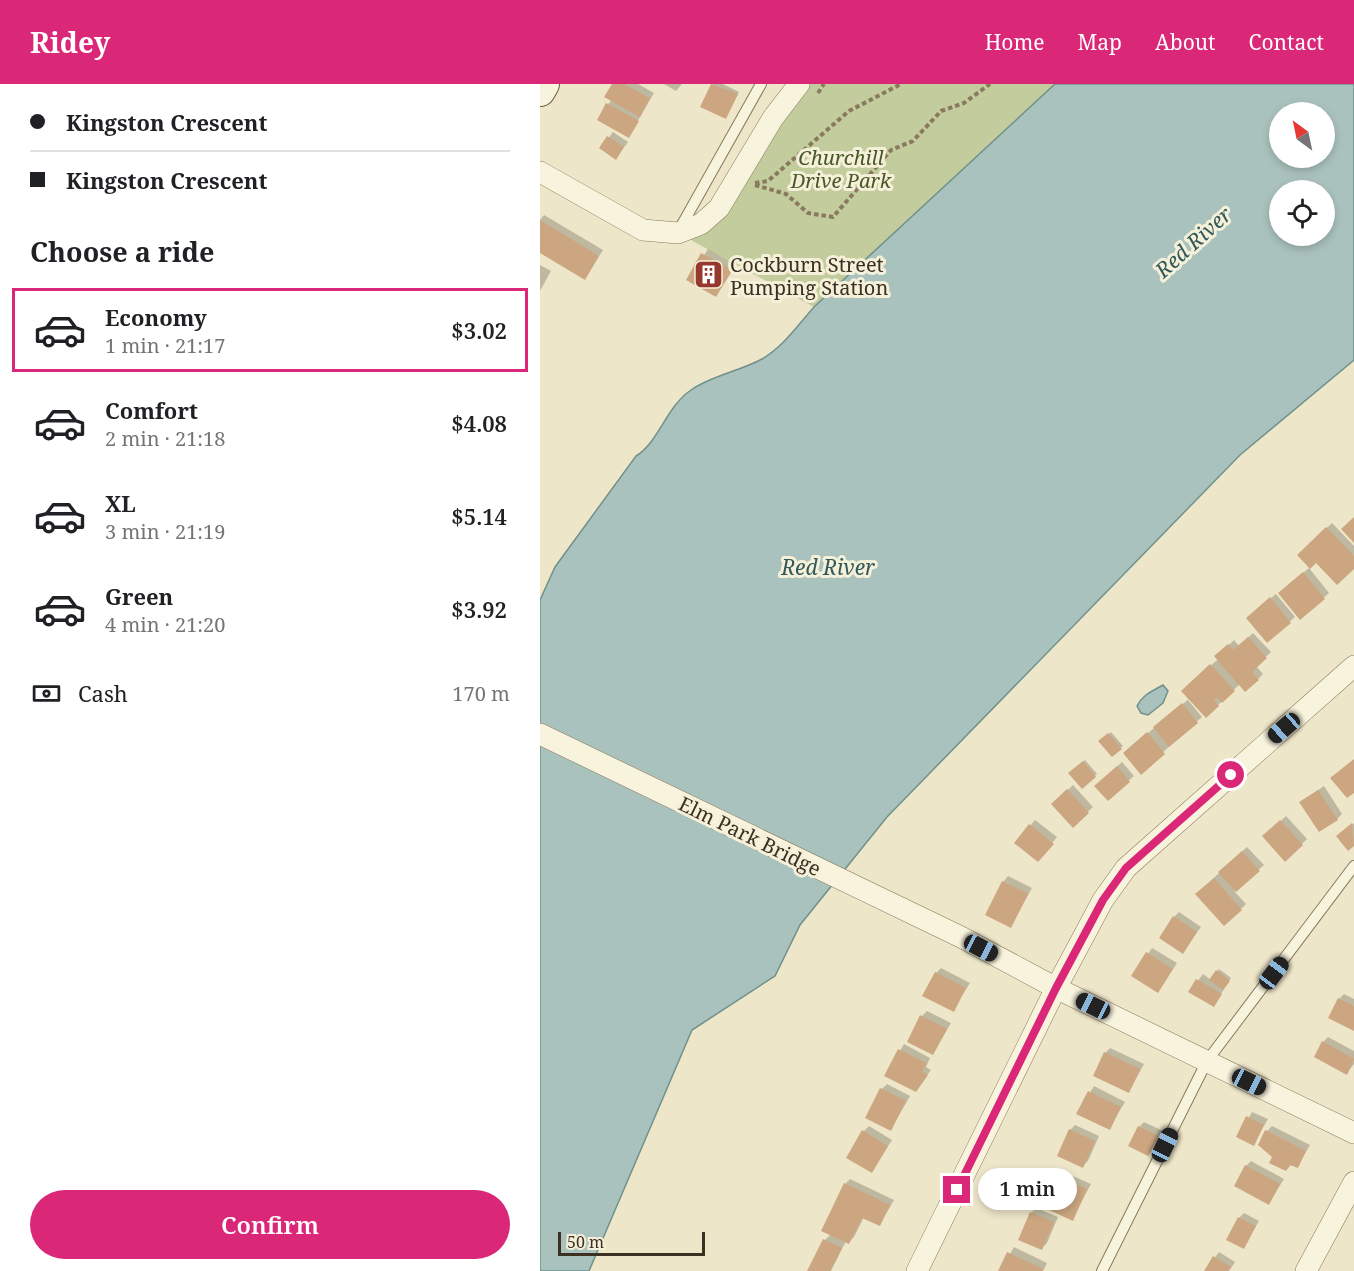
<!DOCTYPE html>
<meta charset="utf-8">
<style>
:root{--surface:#fff;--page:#f6f6f6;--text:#202124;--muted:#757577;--line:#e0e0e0;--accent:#db2777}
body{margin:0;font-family:"Noto Serif",serif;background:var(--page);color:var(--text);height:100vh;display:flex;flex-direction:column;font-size:22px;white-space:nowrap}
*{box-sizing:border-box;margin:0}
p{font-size:20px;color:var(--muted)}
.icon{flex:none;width:33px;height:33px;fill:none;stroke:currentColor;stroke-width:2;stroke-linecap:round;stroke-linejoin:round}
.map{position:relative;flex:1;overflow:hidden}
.panel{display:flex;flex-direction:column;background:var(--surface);width:540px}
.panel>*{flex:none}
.banner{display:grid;align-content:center;height:132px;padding:0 30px;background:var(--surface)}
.needle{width:39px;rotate:327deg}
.buttons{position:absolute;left:729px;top:18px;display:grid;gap:12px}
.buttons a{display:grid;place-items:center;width:66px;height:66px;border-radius:50%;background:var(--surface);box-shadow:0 3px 9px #0003;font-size:30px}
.scale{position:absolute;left:18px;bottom:15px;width:147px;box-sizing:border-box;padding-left:6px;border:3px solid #3b3021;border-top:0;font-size:16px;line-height:21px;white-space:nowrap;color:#3b3021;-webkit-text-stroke:4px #f5f0d9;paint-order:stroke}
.end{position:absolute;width:27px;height:27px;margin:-14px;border:8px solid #db2777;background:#fff;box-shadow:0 0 0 3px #fff}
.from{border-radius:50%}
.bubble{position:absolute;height:42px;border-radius:21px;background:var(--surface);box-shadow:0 3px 9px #0003;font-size:20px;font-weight:600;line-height:42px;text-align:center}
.car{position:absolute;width:18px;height:36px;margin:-18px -9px;border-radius:8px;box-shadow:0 0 4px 2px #0007;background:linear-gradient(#222 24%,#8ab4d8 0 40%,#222 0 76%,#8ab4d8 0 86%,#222 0)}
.banner b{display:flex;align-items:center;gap:21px;height:57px;font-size:22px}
.banner b+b{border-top:2px solid var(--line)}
.banner i{width:15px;height:15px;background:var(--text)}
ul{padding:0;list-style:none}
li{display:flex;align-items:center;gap:18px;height:84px;margin:0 12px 9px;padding:0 18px;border:3px solid transparent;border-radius:0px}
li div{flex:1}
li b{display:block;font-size:22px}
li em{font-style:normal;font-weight:600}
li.current{border-color:var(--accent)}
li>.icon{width:54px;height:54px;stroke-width:1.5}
h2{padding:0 30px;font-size:27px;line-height:72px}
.pay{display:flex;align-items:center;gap:15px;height:66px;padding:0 30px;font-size:22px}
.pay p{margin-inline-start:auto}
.button{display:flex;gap:12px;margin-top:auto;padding:12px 30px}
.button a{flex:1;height:69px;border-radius:36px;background:var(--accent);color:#fff;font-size:24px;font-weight:600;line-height:69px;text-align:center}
header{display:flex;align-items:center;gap:36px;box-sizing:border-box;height:84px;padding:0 30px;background:var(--accent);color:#fff}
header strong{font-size:28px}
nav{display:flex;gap:33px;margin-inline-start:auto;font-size:21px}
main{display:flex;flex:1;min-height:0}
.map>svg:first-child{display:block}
</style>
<header>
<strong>Ridey</strong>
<nav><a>Home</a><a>Map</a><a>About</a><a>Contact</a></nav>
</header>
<main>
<section class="panel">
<div class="banner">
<b><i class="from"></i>Kingston Crescent</b>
<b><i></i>Kingston Crescent</b>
</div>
<h2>Choose a ride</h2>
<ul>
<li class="current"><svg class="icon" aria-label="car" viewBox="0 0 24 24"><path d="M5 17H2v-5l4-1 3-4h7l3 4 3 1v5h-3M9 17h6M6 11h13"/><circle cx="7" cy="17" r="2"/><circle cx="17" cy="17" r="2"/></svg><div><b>Economy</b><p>1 min · 21:17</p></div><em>$3.02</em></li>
<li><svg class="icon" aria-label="car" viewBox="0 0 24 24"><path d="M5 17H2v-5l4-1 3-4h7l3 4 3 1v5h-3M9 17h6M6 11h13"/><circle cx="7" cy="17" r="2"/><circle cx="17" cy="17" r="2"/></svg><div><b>Comfort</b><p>2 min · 21:18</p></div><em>$4.08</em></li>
<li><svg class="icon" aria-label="car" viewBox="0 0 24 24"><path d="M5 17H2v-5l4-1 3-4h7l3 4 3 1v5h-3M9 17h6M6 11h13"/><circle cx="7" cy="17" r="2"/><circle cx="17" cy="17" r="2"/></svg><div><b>XL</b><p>3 min · 21:19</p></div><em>$5.14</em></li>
<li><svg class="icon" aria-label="car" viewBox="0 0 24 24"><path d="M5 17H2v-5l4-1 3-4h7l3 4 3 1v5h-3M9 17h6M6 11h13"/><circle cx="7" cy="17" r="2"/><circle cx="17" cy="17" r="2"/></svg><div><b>Green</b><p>4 min · 21:20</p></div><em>$3.92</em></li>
</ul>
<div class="pay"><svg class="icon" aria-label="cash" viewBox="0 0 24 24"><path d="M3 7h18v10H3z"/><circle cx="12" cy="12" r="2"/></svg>Cash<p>170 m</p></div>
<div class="button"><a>Confirm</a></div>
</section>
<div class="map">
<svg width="814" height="1187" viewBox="0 0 814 1187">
<rect width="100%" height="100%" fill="#eee6c9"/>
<path fill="#c2cc9d" d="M 259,0 L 515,0 L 274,223 L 138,149 L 161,140 Z"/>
<path fill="#aac2bd" stroke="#70918c" stroke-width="1.5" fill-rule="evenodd" d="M 515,0 L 814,0 L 814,276 L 700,371 L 347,733 L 260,841 L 235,892 L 152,946 L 49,1187 L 0,1187 L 0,516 L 15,483 L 96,372 C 119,358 126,323 151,306 C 171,292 200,287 222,275 C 243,263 258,241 274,223 ZM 740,28 L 784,28 L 784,74 L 740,74 ZM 740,106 L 784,106 L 784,152 L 740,152 Z
M 623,601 L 628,607 L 623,619 L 608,631 L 601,629 L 597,622 C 603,610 613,607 623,601 Z"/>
<path fill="#0003" d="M 73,0 L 98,0 L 114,9 L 89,52 L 68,20 L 72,16 Z
M 124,0 L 142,0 L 136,7 Z
M 173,0 L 183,0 L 199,8 L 186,33 L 162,22 Z
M 73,48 L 88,58 L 76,74 L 61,64 Z
M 4,131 L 63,166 L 45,194 L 0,167 L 0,136 Z
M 168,165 L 196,181 L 176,212 L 148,196 Z
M 0,181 L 11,187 L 0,207 Z
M 792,439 L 814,462 L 814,483 L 776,477 L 759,471 Z
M 769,484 L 789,509 L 760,534 L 745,504 Z
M 736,510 L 755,533 L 727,557 L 713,529 Z
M 713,549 L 731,568 L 716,582 L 723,590 L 718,595 L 700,600 L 678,621 L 650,614 L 648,616 L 662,633 L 601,688 L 590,664 L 650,614 L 644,607 L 678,575 L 681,568 L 694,556 L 699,562 Z
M 571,648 L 583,662 L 572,671 L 560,658 Z
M 545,676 L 557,690 L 542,703 L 530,689 Z
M 582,678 L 594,692 L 568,715 L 561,697 Z
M 533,701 L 553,723 L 533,742 L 513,720 Z
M 784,702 L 802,730 L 797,735 L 761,718 Z
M 746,732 L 767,755 L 745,776 L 724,753 Z
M 495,736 L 517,753 L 501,773 L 476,758 Z
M 814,739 L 814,761 L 808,765 L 798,752 Z
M 707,763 L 724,781 L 694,807 L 706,820 L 701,825 L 662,805 Z
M 468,792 L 492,804 L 471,842 L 463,798 Z
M 639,828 L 661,843 L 642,868 L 634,833 Z
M 612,864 L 637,879 L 618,908 L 593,892 Z
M 401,884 L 430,899 L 413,926 L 396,889 Z
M 679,885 L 691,894 L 674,921 L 650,907 L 663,890 L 671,896 Z
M 804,910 L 814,915 L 814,945 L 799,915 Z
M 387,927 L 411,939 L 393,970 L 382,932 Z
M 788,953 L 814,967 L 814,980 L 807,989 L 783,958 Z
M 364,960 L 390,974 L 386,983 L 391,986 L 376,1006 L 346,991 Z
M 570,964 L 604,980 L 589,1008 L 565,969 Z
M 347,1000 L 370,1012 L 351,1045 L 342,1005 Z
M 554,1002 L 585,1018 L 569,1044 L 538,1029 Z
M 712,1028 L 728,1035 L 713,1060 L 698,1053 Z
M 604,1038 L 623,1047 L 608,1071 L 599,1043 Z
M 535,1041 L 559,1052 L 548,1077 L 543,1082 L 530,1046 Z
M 329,1042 L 352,1056 L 332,1087 L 324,1047 Z
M 732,1042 L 770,1061 L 757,1083 L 752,1080 L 746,1086 L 734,1072 L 727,1047 Z
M 711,1077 L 744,1095 L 729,1119 L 706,1082 Z
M 514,1084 L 551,1100 L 532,1135 L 509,1089 Z
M 310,1095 L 354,1116 L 340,1140 L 324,1133 L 314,1153 L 309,1158 L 306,1157 L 291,1187 L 269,1187 L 285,1156 L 291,1150 L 305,1100 Z
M 496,1124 L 518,1133 L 507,1159 L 502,1164 L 491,1129 Z
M 704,1129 L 719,1137 L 703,1164 L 699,1134 Z
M 474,1163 L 507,1179 L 503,1187 L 460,1187 Z
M 679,1168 L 695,1178 L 689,1187 L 665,1187 Z"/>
<path fill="#cba680" d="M 72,0 L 84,0 L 110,14 L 100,33 L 64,13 Z
M 171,0 L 198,10 L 186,35 L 160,23 Z
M 66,19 L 99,37 L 89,54 L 57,36 Z
M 67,52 L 84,63 L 76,76 L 59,64 Z
M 0,136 L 59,172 L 45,196 L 0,169 Z
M 161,169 L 192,186 L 176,213 L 146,196 Z
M 814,433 L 814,459 L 801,445 Z
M 786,443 L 814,472 L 814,485 L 797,501 L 776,479 L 770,485 L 757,471 Z
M 763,488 L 785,515 L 760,536 L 738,509 Z
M 730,513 L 751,539 L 727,559 L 706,534 Z
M 708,553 L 727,574 L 712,588 L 719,596 L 705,608 L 674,572 L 688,560 L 693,566 Z
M 670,580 L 695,607 L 682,619 L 677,613 L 674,616 L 679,622 L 666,634 L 641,607 Z
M 642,619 L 658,639 L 629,663 L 613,643 Z
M 607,648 L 625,670 L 601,691 L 583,669 Z
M 568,649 L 582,665 L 572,673 L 558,657 Z
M 814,675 L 814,709 L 807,714 L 790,694 Z
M 543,677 L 556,693 L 542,705 L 528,689 Z
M 577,682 L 590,698 L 568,717 L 554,702 Z
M 527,705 L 549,729 L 533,744 L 511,720 Z
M 778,706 L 798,736 L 779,748 L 759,718 Z
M 740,736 L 763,761 L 745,778 L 722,752 Z
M 812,739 L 814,762 L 808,767 L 796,752 Z
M 489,740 L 514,760 L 498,778 L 474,759 Z
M 702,767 L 720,787 L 696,808 L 678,788 Z
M 674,794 L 702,826 L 684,842 L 655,810 Z
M 462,797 L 488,810 L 471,844 L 445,831 Z
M 633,832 L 657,848 L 643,870 L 619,854 Z
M 606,868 L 633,885 L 618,909 L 591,892 Z
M 676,886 L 690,897 L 683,906 L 669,896 Z
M 395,888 L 426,904 L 414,928 L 382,912 Z
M 656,895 L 682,910 L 674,923 L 648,908 Z
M 798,914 L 814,922 L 814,947 L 788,934 Z
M 380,931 L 407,945 L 393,971 L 367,958 Z
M 782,957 L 814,975 L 807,991 L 774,973 Z
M 358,965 L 386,979 L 382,988 L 388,991 L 376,1008 L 344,992 Z
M 564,968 L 600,985 L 589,1009 L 553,992 Z
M 340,1004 L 366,1017 L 351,1047 L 325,1034 Z
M 548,1007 L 581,1023 L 570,1046 L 536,1030 Z
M 706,1032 L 724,1041 L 714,1062 L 696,1053 Z
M 598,1042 L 619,1052 L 608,1072 L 588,1062 Z
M 529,1045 L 555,1057 L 543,1084 L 517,1072 Z
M 322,1046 L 348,1062 L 332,1089 L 306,1074 Z
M 725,1046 L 766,1067 L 758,1084 L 750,1081 L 746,1087 L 729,1079 L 732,1073 L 718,1061 Z
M 705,1081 L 740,1100 L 729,1121 L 694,1102 Z
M 508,1088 L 547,1105 L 533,1137 L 494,1119 Z
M 304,1099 L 350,1121 L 340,1142 L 322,1134 L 309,1160 L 281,1147 Z
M 490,1128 L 514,1138 L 502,1166 L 478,1156 Z
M 698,1133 L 716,1142 L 704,1165 L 686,1156 Z
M 283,1155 L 302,1164 L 290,1187 L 267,1187 Z
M 467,1168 L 503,1185 L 502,1187 L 458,1187 Z
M 673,1172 L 691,1183 L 688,1187 L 664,1187 Z"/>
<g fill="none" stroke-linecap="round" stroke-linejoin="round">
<defs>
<path id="lane" d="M 139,146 L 221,0
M 562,1187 L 667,977 L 814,782"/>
<path id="street" d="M 0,88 L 103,146 L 138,149 L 161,140 L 179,124 L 233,34 L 259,0
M 0,650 L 421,853 L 516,904 L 814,1049
M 377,1187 L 516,904 L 563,816 L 586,784 L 814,582
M 766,1187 L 814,1098"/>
<path id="secondary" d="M 0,7 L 4,0"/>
</defs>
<use href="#lane" stroke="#8a795e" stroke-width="12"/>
<use href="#street" stroke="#8a795e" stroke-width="22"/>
<use href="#secondary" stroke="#6c5a41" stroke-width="32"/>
<path stroke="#8a795e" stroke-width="4" stroke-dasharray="4.5 3" stroke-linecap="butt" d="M 278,9 L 284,0
M 215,99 L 228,97 L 309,27 L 361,0
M 215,101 L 246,110 L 268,129 L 293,133 L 351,66 L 373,57 L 401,27 L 424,19 L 450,0"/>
<use href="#lane" stroke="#f8f3dc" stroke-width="10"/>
<use href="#street" stroke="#f8f3dc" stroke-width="21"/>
<use href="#secondary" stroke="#f8f3dc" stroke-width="30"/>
</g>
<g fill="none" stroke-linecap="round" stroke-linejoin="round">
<path stroke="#db2777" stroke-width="8" d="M 417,1106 L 516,904 L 563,816 L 586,784 L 691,691"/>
</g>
<defs>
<symbol id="building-square" viewBox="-11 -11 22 22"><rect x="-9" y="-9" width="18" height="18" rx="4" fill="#97382f" stroke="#f5f0d9"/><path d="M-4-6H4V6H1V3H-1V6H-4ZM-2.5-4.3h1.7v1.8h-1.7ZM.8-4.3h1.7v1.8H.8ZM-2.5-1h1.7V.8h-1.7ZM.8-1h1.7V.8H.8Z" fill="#fff"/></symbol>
</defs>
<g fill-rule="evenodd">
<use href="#building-square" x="152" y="174" width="33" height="33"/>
</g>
<g text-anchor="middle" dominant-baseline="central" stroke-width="6" stroke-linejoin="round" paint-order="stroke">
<g font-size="20" font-style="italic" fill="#475728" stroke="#f5f0d9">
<text x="301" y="73">Churchill<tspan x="301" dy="23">Drive Park</tspan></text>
</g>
<g font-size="20" fill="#3b3021" stroke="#f5f0d9" text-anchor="start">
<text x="190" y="180">Cockburn Street<tspan x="190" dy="23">Pumping Station</tspan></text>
</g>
<g font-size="20" fill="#3b3021" stroke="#f5f0d9">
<text transform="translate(210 752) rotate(26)">Elm Park Bridge</text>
</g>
<g font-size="21" font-style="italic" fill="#31595a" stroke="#f5f0d9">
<text transform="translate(653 158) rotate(-42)">Red River</text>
<text x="288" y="483">Red River</text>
</g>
</g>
</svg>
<div class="buttons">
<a><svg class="needle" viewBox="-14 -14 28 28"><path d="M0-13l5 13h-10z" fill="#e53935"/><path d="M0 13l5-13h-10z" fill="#757577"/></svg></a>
<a><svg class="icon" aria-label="locate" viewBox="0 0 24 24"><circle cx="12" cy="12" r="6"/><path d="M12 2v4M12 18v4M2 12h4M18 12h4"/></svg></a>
</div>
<div class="scale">50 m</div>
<i class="end from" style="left:691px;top:691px"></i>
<i class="end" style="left:417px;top:1106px"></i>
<div class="bubble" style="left:438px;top:1084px;width:99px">1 min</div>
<i class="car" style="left:744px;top:644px;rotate:229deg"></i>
<i class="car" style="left:441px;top:864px;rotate:118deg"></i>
<i class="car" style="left:734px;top:889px;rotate:37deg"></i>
<i class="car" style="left:553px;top:922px;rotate:296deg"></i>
<i class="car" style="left:709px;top:998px;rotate:116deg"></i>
<i class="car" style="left:625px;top:1061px;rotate:26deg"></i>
</div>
</main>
